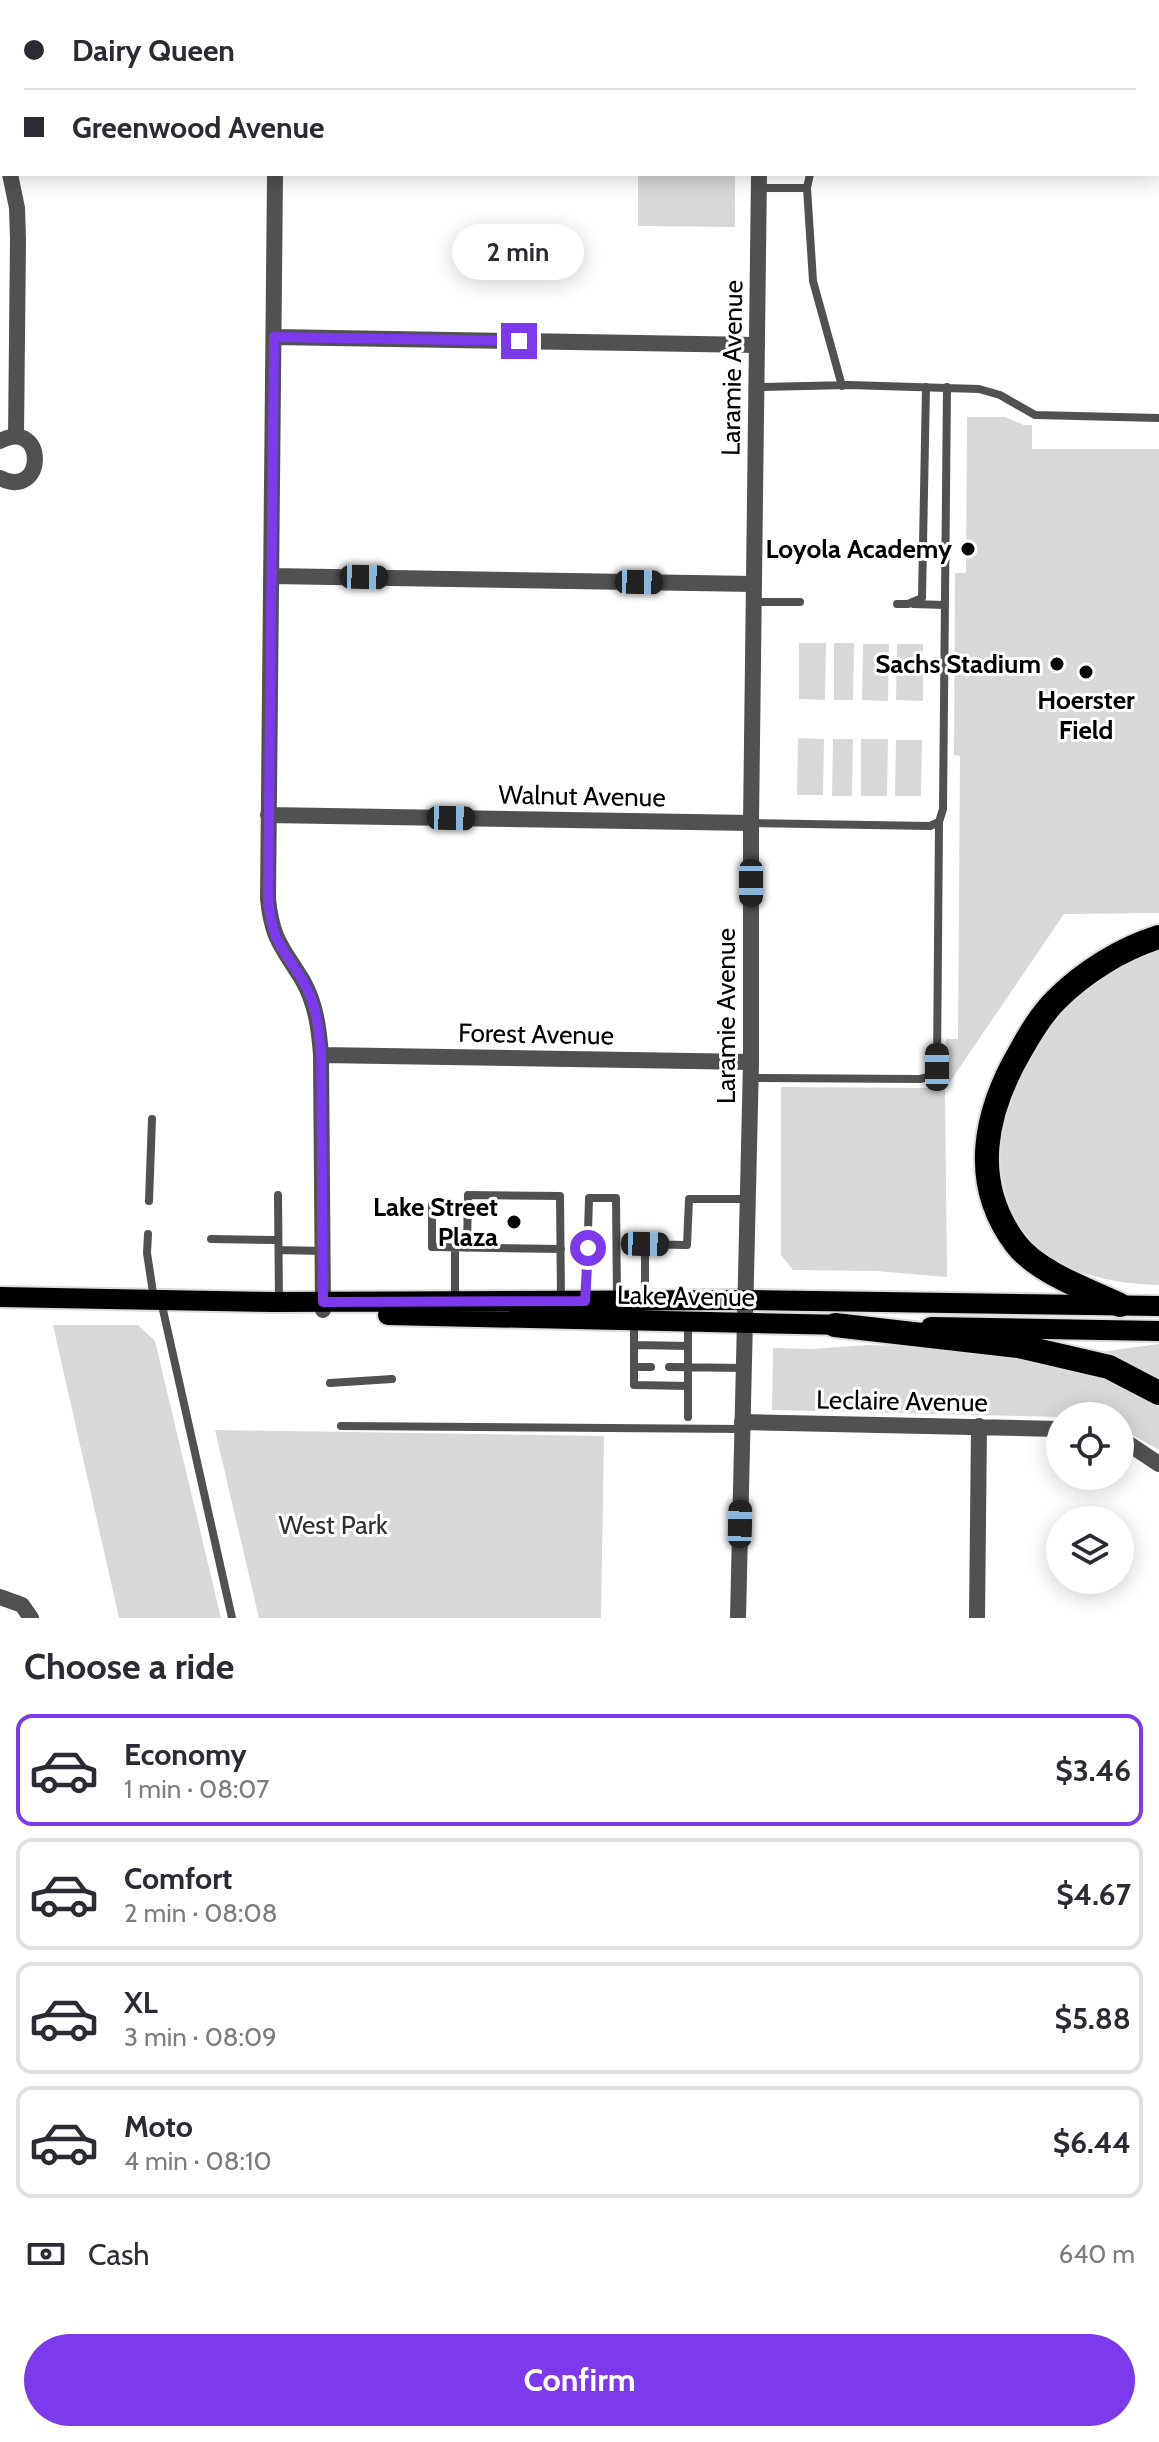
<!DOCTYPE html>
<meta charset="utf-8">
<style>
:root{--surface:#fff;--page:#f2f2f3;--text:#2b2b33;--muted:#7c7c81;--line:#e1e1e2;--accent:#7c3aed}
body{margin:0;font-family:Cabin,sans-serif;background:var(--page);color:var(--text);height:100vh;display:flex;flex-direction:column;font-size:30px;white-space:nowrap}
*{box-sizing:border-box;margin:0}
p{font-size:26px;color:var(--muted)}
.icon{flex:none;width:44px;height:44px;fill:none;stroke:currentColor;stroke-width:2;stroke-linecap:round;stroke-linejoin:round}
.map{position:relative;height:1618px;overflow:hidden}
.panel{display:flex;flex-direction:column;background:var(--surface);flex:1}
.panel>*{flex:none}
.guide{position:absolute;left:0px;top:0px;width:1160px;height:176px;box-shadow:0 4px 20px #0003;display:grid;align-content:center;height:176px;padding:0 24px;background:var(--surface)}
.controls{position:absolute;left:1046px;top:1402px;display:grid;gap:16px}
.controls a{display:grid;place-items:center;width:88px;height:88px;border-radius:50%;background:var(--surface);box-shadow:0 4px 20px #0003;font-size:40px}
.end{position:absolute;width:36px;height:36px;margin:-18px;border:10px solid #7c3aed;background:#fff;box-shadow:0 0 0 4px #fff}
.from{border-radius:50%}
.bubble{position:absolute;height:56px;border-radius:28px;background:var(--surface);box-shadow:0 4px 20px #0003;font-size:26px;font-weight:800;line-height:56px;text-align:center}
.car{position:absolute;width:24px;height:48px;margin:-24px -12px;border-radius:10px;box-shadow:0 0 6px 2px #0007;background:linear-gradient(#222 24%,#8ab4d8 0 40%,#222 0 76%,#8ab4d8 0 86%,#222 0)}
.guide b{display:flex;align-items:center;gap:28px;height:76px;font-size:30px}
.guide b+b{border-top:2px solid var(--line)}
.guide i{width:20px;height:20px;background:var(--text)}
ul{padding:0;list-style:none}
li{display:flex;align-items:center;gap:24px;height:112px;margin:0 16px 12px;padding:0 8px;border:4px solid var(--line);border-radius:16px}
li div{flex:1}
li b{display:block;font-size:30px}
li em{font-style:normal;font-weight:800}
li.active{border-color:var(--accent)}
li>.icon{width:72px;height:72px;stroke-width:1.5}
h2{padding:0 24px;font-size:36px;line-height:96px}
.pay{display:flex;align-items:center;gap:20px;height:88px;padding:0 24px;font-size:30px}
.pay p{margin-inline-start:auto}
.action{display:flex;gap:16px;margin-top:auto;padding:16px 24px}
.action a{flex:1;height:92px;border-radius:48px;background:var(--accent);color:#fff;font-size:32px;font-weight:800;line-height:92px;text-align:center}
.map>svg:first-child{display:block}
</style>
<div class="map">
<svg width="1159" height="1618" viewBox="0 0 1159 1618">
<rect width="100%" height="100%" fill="#fff"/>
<path fill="#d8d8d8" d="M 595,0 L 727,0 L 727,2 L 595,2 Z
M 638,174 L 735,174 L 735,227 L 638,226 Z
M 967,417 L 1005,417 L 1024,425 L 1032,425 L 1032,449 L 1159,449 L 1159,913 L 1064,914 L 945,1089 L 947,1277 L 876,1271 L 793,1270 L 781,1255 L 781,1087 L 934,1088 C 951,1072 946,1061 946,1039 L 958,1039 L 960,756 L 954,755 L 955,573 L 966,573 Z
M 799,643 L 826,643 L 825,700 L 799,699 Z
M 834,643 L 854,643 L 853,700 L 834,700 Z
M 863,644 L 889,644 L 888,701 L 862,700 Z
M 897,644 L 923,644 L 923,701 L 896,700 Z
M 798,738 L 824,739 L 823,795 L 797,795 Z
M 833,739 L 853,739 L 852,796 L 832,796 Z
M 861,739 L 888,739 L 887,796 L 861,796 Z
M 896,740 L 922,740 L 921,796 L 895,796 Z
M 1159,948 L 1159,1285 C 1121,1284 1079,1277 1047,1256 C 1034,1247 1024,1234 1016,1219 C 988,1164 1002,1108 1031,1056 C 1037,1046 1042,1034 1050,1025 C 1083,986 1113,969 1159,948 Z
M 53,1325 L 138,1325 L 155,1341 L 221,1618 L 119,1618 Z
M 1159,1344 L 1159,1384 L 1092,1353 Z
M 868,1345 C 959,1347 1082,1353 1159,1406 L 1159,1450 L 1120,1428 L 1120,1416 L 1060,1417 L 772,1410 L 773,1348 L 811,1349 Z
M 215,1430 L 604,1436 L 601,1618 L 259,1618 Z"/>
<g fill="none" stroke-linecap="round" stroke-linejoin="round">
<defs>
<path id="primary" d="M 0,1297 L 274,1302 L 746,1300 L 1159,1306
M 388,1315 L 847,1325
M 931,1327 L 1159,1331"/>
<path id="motorway" d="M 1120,1305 C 1088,1290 1037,1272 1016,1244 C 969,1182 985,1111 1021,1050 C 1031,1032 1041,1015 1056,1000 C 1084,972 1121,949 1159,937
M 835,1325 L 1018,1346 L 1109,1367 L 1159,1393"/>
</defs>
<use href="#primary" stroke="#dbdbdb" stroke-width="24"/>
<use href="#motorway" stroke="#dbdbdb" stroke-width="28"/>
<path stroke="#515151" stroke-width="8" d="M 106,2 L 106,0
M 819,2 L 819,0
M 926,2 L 926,0
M 810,174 L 807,188 L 813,281 L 842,386
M 760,188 L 807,188
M 757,387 L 849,385 L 979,389 L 1000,395 L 1035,415 L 1159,418
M 754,602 L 800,602
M 897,604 L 908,604 L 922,598 L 926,387
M 913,604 L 945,605
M 751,823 L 930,826 L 939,822 L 943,809 L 947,387
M 751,1078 L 920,1079 L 932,1076 L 937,1067 L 939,822
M 278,1195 L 279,1302
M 149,1201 L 152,1119
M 432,1204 L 432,1247 L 561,1249
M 148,1234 L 147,1253 L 154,1299
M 211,1239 L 278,1240
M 626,1244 L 687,1245 L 689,1199 L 747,1199
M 455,1248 L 455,1299
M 467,1248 L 468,1195 L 560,1196 L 561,1298
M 279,1250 L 322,1251
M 586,1300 L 589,1198 L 616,1198 L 617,1300
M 645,1300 L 645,1244
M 161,1301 L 232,1618
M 634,1321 L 634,1385 L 688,1386
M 688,1323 L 688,1417
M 634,1345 L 688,1346
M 634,1367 L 651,1367
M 669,1367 L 744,1368
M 330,1383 L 392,1379
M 341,1426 L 742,1429"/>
<path stroke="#515151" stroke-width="16" d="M 275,2 L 275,0
M 0,147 L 2,152
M 10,174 L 17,208 L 18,239 L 16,436
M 275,174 L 268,899 C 272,940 283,948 303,981 C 316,1004 319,1029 321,1055 L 323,1310
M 274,337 L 757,345
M 0,441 C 47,417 46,501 0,478
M 272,576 L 754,584
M 268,815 L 751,823
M 321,1055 L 751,1062
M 742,1422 L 1060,1429
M 1120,1438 L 1159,1464
M 0,1597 L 22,1605 L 31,1618
M 977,1618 L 979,1426"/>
<path stroke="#515151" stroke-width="16" d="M 760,2 L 760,0
M 738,1618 L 751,1062 L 751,823 L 759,174"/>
<use href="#primary" stroke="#000" stroke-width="20"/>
<use href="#motorway" stroke="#000" stroke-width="24"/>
</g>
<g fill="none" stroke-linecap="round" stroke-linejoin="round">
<path stroke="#7c3aed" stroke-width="10" d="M 519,341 L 274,337 L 268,899 C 272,942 282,947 303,981 C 316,1003 319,1029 321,1055 L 323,1302 L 585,1301 L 588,1248"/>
</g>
<g fill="#000" stroke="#fff" stroke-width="3">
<circle cx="968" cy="549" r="8"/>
<circle cx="1057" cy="664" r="8"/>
<circle cx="1086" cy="672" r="8"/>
<circle cx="514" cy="1222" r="8"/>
</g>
<g text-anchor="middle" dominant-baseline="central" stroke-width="6" stroke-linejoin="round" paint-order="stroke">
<g font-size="26" fill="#000" stroke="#fff">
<text transform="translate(732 368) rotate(-89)">Laramie Avenue</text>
<text transform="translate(582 796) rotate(1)">Walnut Avenue</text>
<text transform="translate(726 1016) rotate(-90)">Laramie Avenue</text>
<text transform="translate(536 1034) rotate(1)">Forest Avenue</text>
<text transform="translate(686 1296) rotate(1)">Lake Avenue</text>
<text transform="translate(902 1401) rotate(1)">Leclaire Avenue</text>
</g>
<g font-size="26" font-weight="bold" fill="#000" stroke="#fff" text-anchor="end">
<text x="952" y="549">Loyola Academy</text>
<text x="1041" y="664">Sachs Stadium</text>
<text x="1086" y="700" text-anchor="middle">Hoerster<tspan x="1086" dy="30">Field</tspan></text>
<text x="498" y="1207">Lake Street<tspan x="498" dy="30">Plaza</tspan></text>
</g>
<g font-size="26" fill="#2f2f2f" stroke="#fff">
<text x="333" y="1525">West Park</text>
</g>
</g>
</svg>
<div class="controls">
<a><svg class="icon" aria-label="locate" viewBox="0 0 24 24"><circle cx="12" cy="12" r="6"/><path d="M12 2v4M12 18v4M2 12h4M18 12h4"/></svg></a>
<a><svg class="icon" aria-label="layers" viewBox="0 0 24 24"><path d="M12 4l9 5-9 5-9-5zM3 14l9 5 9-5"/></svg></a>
</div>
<i class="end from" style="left:588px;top:1248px"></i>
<i class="end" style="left:519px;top:341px"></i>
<div class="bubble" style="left:452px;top:224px;width:132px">2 min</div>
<i class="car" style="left:364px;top:577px;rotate:91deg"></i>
<i class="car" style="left:639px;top:582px;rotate:91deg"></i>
<i class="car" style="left:451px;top:818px;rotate:91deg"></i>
<i class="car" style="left:751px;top:883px;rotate:180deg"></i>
<i class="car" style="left:937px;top:1067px;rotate:0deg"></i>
<i class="car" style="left:645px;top:1244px;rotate:91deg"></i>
<i class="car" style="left:740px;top:1524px;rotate:1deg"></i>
<div class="guide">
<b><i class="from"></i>Dairy Queen</b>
<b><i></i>Greenwood Avenue</b>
</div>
</div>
<section class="panel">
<h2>Choose a ride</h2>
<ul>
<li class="active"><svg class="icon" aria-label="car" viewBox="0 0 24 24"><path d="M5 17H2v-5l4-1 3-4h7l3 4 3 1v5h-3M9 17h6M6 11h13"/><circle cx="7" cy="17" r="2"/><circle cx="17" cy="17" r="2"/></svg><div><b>Economy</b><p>1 min · 08:07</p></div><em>$3.46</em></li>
<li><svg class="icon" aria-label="car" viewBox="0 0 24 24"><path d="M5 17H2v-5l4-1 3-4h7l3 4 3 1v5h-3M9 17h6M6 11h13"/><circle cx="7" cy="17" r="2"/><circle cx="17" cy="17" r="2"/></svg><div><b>Comfort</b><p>2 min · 08:08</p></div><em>$4.67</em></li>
<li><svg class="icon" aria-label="car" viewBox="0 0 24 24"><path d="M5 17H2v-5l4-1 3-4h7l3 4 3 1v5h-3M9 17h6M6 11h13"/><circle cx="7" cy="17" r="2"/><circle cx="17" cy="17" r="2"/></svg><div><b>XL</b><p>3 min · 08:09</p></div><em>$5.88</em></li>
<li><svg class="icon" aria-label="car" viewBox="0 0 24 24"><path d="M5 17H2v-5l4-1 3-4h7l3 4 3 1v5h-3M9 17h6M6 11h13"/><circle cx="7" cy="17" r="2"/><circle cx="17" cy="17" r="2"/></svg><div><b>Moto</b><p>4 min · 08:10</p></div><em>$6.44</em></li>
</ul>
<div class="pay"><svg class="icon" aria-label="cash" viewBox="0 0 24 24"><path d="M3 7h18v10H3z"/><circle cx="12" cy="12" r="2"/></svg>Cash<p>640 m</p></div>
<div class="action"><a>Confirm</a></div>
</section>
